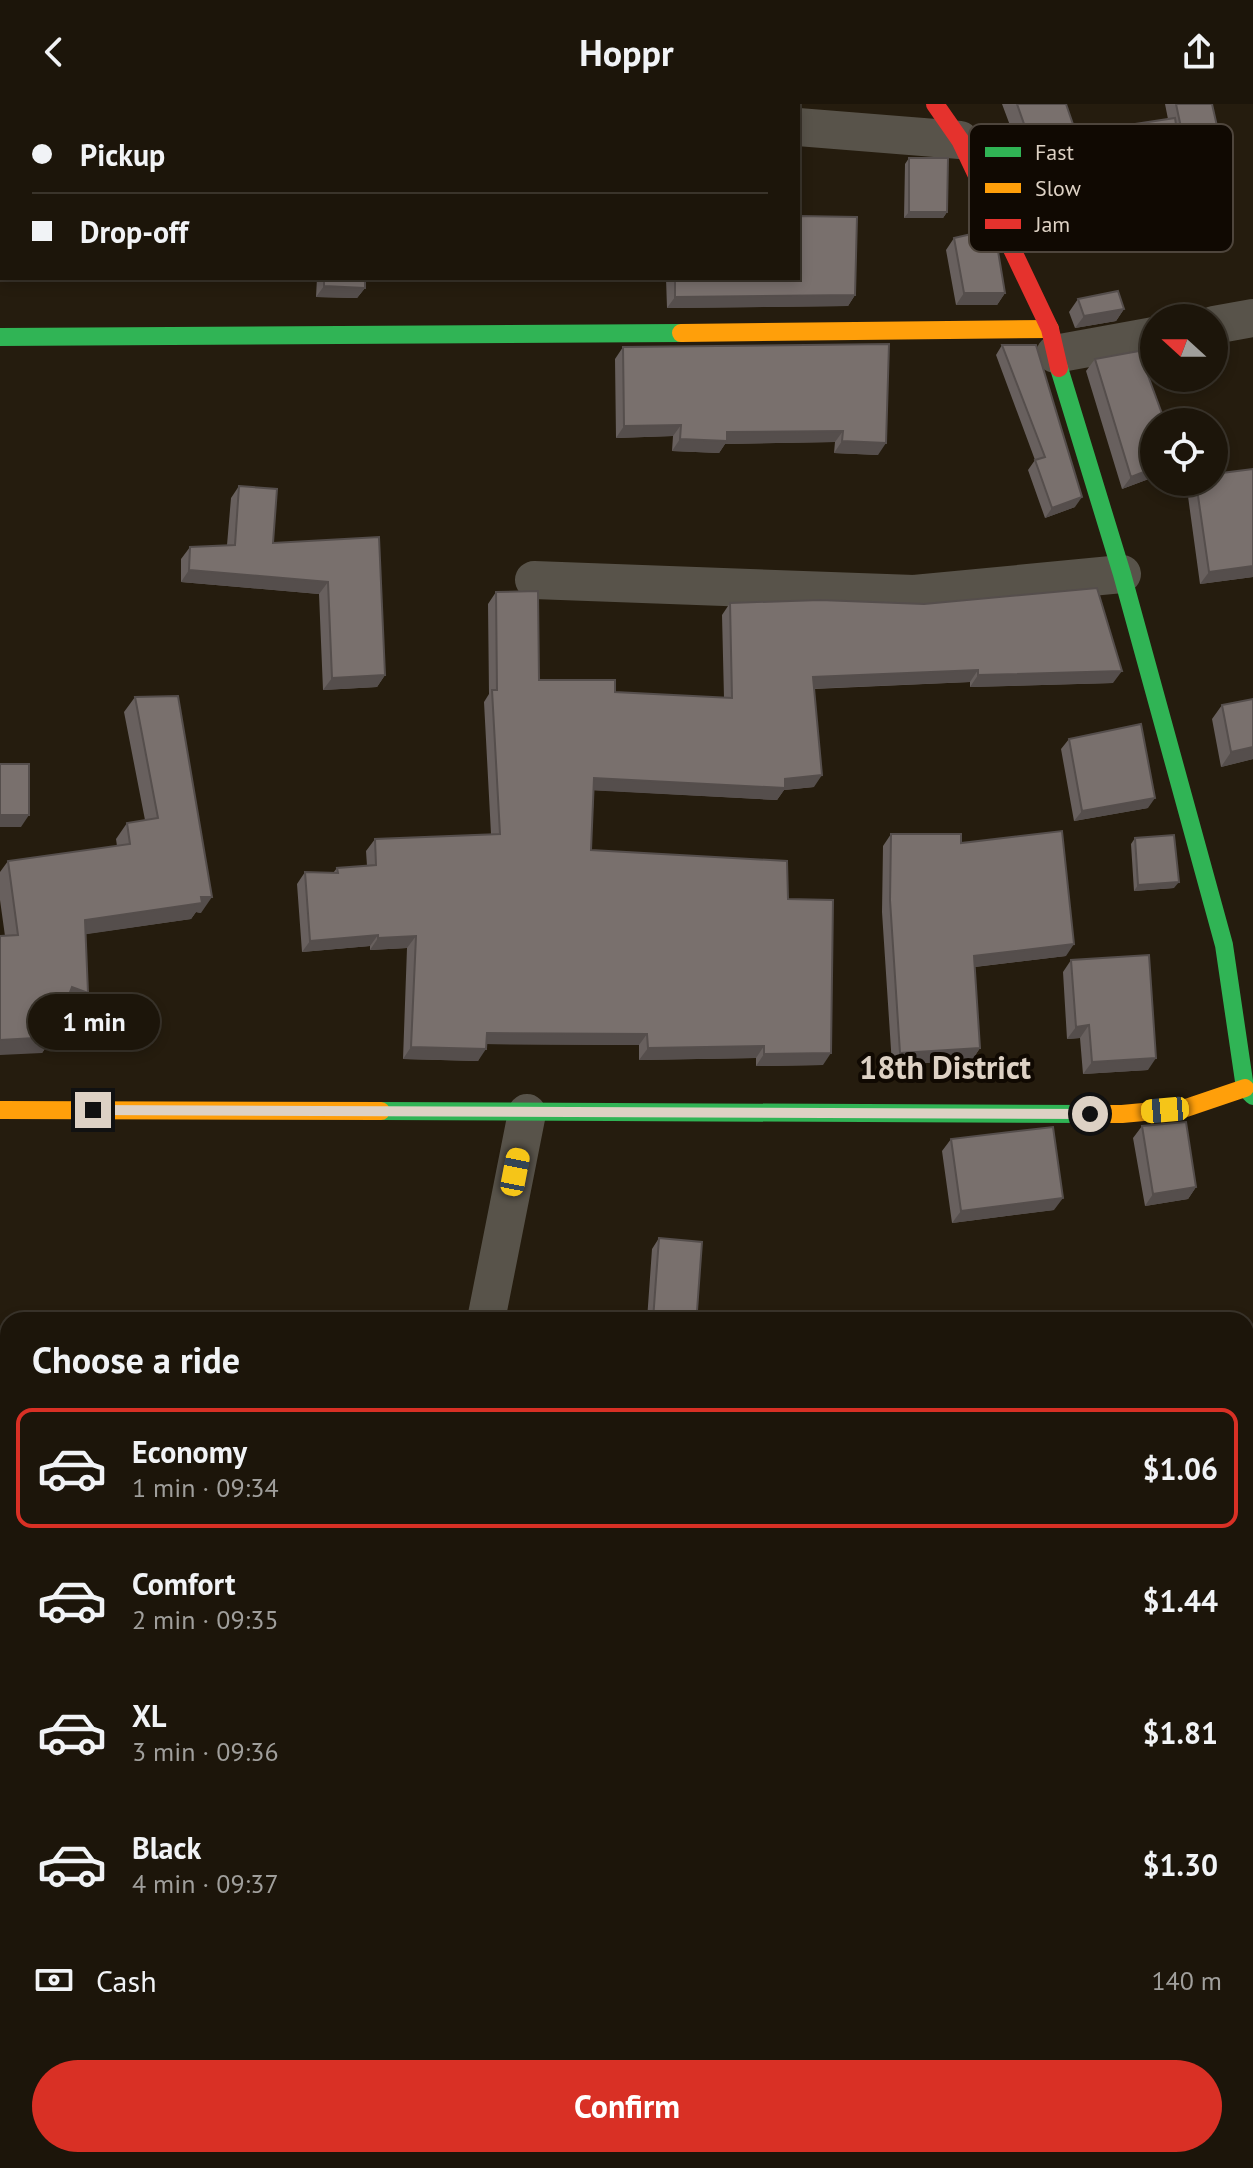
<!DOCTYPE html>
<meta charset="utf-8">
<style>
:root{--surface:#1c150a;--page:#251e13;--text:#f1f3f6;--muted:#a09f9c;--line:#3a342b;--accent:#d93025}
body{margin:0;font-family:"PT Sans",sans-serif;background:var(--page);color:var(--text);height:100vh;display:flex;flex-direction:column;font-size:30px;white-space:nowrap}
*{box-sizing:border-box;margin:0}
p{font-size:26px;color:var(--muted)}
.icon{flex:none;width:44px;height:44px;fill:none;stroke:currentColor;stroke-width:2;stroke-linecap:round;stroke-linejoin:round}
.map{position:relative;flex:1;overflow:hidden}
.side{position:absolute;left:0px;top:1208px;width:1254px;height:856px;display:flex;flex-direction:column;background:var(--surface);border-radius:24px 24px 0 0;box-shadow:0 4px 12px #0003,0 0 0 2px var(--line)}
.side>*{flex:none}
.hud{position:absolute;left:0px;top:0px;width:800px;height:176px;box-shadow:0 4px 12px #0003,0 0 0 2px var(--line);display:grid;align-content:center;height:176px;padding:0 32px;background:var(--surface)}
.needle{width:52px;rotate:291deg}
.tools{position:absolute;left:1140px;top:200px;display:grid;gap:16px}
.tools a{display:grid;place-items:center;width:88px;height:88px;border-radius:50%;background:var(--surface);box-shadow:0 4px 12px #0003,0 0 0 2px var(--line);font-size:40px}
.end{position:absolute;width:36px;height:36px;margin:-18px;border:10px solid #ddd1c4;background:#111;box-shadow:0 0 0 4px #111}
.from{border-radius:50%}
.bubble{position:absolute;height:56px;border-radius:28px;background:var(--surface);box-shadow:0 4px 12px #0003,0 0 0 2px var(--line);font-size:26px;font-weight:700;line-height:56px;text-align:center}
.car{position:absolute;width:24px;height:48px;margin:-24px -12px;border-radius:10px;box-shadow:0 0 6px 2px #0007;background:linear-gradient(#f5c518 24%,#345 0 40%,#f5c518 0 76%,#345 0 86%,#f5c518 0)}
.hud b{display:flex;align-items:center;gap:28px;height:76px;font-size:30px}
.hud b+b{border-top:2px solid var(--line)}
.hud i{width:20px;height:20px;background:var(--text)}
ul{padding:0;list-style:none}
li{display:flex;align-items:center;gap:24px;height:120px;margin:0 16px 12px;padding:0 16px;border:4px solid transparent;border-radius:16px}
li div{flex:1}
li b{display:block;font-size:30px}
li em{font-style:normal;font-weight:700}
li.active{border-color:var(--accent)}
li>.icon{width:72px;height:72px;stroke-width:1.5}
h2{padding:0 32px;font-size:36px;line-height:96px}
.pay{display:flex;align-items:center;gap:20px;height:88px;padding:0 32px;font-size:30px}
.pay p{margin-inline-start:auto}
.action{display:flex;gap:16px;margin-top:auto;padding:16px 32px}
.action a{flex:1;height:92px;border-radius:48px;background:var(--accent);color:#fff;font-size:32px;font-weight:700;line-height:92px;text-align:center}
header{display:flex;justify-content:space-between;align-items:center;height:104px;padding:0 32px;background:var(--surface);font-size:36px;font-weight:700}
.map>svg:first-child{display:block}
</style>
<header><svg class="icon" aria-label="back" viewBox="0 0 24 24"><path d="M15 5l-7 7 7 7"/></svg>Hoppr<svg class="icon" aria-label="share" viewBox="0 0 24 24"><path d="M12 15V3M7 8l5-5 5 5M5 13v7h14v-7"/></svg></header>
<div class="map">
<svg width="1253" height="2064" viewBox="0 0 1253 2064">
<rect width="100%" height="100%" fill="#251c0e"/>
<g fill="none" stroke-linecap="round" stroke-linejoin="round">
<path stroke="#58534a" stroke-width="38" d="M 0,5 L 2,5
M 798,23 L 960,36
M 1214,221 L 1253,214
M 1055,250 L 1154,232
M 534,476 L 914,490 L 1122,470
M 486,1216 L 527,1009
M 0,1294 L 8,1294
M 0,2049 L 8,2031"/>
<path stroke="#30b455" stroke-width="18" d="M 0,233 L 681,229
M 1059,264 L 1122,470 L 1224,841 L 1245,984 L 1253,992
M 381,1007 L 1087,1010"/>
<path stroke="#ff9f0a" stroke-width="18" d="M 681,229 L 1050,225
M 0,1006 L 381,1007
M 1087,1010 L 1122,1010 L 1186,1004 L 1245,984"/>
<path stroke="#e5322d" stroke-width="18" d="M 935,0 L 960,36 L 1050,225 L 1059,264"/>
</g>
<path fill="#68605e" d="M 1002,0 L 1066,0 L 1076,29 L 1168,15 L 1165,0 L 1212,0 L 1213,52 L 1182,58 L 1185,76 L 1175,90 L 1042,115 L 1023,47 L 1020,48 Z
M 909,54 L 947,108 L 943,114 L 904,114 L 905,60 Z
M 954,134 L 1005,189 L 997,201 L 956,201 L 946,146 Z
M 317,174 L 365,174 L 365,184 L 357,194 L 316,193 Z
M 666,174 L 798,174 L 855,191 L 848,202 L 667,204 Z
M 1078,195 L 1124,205 L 1116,217 L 1075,224 L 1069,208 Z
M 889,240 L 878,351 L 834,349 L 835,338 L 725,340 L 719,349 L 672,347 L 673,332 L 616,334 L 615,255 L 623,243 Z
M 1002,241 L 1075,403 L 1045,414 L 1028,366 L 1035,356 L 996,251 Z
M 1095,255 L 1154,373 L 1122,385 L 1086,267 Z
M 1192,378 L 1214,378 L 1253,473 L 1200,480 L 1187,385 Z
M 239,382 L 273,439 L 379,433 L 385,571 L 377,583 L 323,586 L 319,490 L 181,478 L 181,455 L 190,443 L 227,441 L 231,394 Z
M 496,488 L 539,576 L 615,588 L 724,594 L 722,511 L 730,499 L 1113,579 L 970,583 L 970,578 L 814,585 L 814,683 L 784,686 L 777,696 L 594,686 L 591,746 L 788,795 L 823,961 L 756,962 L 756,954 L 639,956 L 639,941 L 486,940 L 478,957 L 403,955 L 407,844 L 370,846 L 370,842 L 302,848 L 297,780 L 305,768 L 333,769 L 337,764 L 367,762 L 366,747 L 375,735 L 491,730 L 484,598 L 489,590 L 488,500 Z
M 135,593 L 201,809 L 196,808 L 191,815 L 85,830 L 77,904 L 66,900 L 53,933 L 42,949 L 5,832 L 0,796 L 0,768 L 8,757 L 117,742 L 116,735 L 127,719 L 145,716 L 124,608 Z
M 1222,601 L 1253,655 L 1221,663 L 1212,615 Z
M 1069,635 L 1148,704 L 1074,717 L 1061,645 Z
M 891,730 L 961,739 L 1066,852 L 975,863 L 980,944 L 972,956 L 892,961 L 882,808 L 883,742 Z
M 1135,734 L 1174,784 L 1134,787 L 1131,740 Z
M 1071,856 L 1148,966 L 1083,970 L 1080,934 L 1067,935 L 1063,868 Z
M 1142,1022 L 1196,1083 L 1188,1095 L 1145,1102 L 1133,1034 Z
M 951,1035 L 1054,1106 L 952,1119 L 942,1047 Z
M 659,1134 L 697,1207 L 701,1216 L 647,1216 L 652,1145 Z
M 8,1584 L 8,1729 L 2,1738 L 0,1737 L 0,1597 Z
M 1253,1636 L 1253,1842 L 1246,1868 L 1246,1662 Z
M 19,2056 L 105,2056 L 102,2064 L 15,2064 Z
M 1157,2056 L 1204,2056 L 1207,2064 L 1159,2064 Z"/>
<path fill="#554e4c" d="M 1033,33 L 1023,47 L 1020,48 L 1029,34 Z
M 1221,40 L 1213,52 L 1178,59 L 1186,47 Z
M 1185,76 L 1175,90 L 1042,115 L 1052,101 Z
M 909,108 L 947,108 L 943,114 L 904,114 Z
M 324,182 L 365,184 L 357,194 L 316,193 Z
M 964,189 L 1005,189 L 997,201 L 956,201 Z
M 855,191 L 848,202 L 667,204 L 675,193 Z
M 1124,205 L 1116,217 L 1075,224 L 1084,212 Z
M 681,321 L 673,332 L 616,334 L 624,322 Z
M 843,327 L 835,338 L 725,340 L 719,349 L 672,347 L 680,335 L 727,328 Z
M 842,337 L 886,339 L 878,351 L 834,349 Z
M 1154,364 L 1154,373 L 1122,385 L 1131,373 Z
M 1082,393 L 1075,403 L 1045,414 L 1052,404 Z
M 1253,462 L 1253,473 L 1200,480 L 1209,468 Z
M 189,466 L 328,478 L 319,490 L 181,478 Z
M 978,566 L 970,578 L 805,585 L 813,573 Z
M 1122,567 L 1113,579 L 970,583 L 978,571 Z
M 385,571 L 377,583 L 323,586 L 332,574 Z
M 1253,643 L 1253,655 L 1221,663 L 1231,648 Z
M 822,671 L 814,683 L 784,686 L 777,696 L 586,686 L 594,674 L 785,675 Z
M 1155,694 L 1148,704 L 1074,717 L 1082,707 Z
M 0,711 L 29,711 L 21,723 L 0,723 Z
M 1179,778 L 1174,784 L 1134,787 L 1138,781 Z
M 201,793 L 212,793 L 201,809 L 196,808 L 191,815 L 74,832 L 85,816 Z
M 378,831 L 370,842 L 302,848 L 310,837 Z
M 416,832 L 407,844 L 370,846 L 378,834 Z
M 1074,840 L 1066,852 L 965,864 L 974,852 Z
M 72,883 L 88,889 L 77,904 L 61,898 Z
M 1089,921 L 1080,934 L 1067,935 L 1076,923 Z
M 487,929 L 647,930 L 639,941 L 478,940 Z
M 53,933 L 42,949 L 0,951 L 0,936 Z
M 764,942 L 756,954 L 639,956 L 648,944 Z
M 411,943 L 486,945 L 478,957 L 403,955 Z
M 980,944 L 972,956 L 892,961 L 900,949 Z
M 831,949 L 823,961 L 756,962 L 764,950 Z
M 1156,954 L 1148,966 L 1083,970 L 1092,958 Z
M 1196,1083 L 1188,1095 L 1145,1102 L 1153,1090 Z
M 1063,1094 L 1054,1106 L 952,1119 L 961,1107 Z"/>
<path fill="#79706d" stroke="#554e4c" stroke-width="2" d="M 627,0 L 770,0 L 770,2 L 627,2 Z
M 1017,0 L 1066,0 L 1076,29 L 1175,14 L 1185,76 L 1052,101 L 1033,33 L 1029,34 Z
M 1176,0 L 1212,0 L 1221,40 L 1186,47 Z
M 909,54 L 948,54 L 947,108 L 909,108 Z
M 798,112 L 857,113 L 855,191 L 675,193 L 675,174 L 798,174 Z
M 989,126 L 997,141 L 1005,189 L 964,189 L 954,134 Z
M 324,174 L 365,174 L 365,184 L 324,182 Z
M 1118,187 L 1124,205 L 1084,212 L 1078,195 Z
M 889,240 L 886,339 L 842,337 L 843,327 L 727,328 L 727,337 L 680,335 L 681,321 L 624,322 L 623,243 Z
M 1002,241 L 1036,241 L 1082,393 L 1052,404 L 1035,356 L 1045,353 Z
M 1139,247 L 1165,318 L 1154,318 L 1154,364 L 1131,373 L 1095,255 Z
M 1253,365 L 1253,462 L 1209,468 L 1196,378 L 1214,378 L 1214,370 Z
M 239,382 L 277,385 L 273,439 L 379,433 L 385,571 L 332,574 L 328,478 L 189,466 L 190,443 L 235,441 Z
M 1097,484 L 1122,567 L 978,571 L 978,566 L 813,573 L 822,671 L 785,675 L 785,684 L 594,674 L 591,746 L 787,757 L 788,795 L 833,796 L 831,949 L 764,950 L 764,942 L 648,944 L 647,930 L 487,929 L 486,945 L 411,943 L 416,832 L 378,834 L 378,831 L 310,837 L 305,768 L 338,769 L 337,764 L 376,761 L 375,735 L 500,730 L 492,586 L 497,586 L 496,488 L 538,487 L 539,576 L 615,576 L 615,588 L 732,594 L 730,499 L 820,496 L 924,500 Z
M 178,592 L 212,793 L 201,793 L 202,799 L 85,816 L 88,889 L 72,883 L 53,933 L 0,936 L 0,832 L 18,831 L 8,757 L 130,740 L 127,719 L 158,714 L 135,593 Z
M 1253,595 L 1253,643 L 1231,648 L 1222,601 Z
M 1141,620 L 1155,694 L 1082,707 L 1069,635 Z
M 0,660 L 29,660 L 29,711 L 0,711 Z
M 1062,727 L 1074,840 L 974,852 L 980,944 L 900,949 L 890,796 L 891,730 L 961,730 L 961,739 Z
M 1174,731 L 1179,778 L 1138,781 L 1135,734 Z
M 1149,851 L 1156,954 L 1092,958 L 1089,921 L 1076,923 L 1071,856 Z
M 1186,1018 L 1196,1083 L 1153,1090 L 1142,1022 Z
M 1053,1023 L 1063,1094 L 961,1107 L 951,1035 Z
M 659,1134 L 702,1138 L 697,1207 L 702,1208 L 701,1216 L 653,1216 Z
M 8,1332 L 8,1447 L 0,1458 L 0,1344 Z
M 8,1586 L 8,1725 L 0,1720 L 0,1599 Z
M 1253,1658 L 1253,1842 L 1246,1868 L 1246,1683 Z
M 30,2056 L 105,2056 L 102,2064 L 49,2064 Z
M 1170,2056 L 1204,2056 L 1207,2064 L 1171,2064 Z"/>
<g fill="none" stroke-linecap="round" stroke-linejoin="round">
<path stroke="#ddd1c4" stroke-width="10" d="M 93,1006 L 1090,1010"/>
</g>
<g text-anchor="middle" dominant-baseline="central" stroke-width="8" stroke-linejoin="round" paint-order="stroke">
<g font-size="32" font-weight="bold" fill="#ddd1c4" stroke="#100902">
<text x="945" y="963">18th District</text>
</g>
</g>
<rect x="969" y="20" width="264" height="128" rx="12" fill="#100902" stroke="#4e453c" stroke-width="2"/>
<rect x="985" y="43" width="36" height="10" fill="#30b455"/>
<rect x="985" y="79" width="36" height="10" fill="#ff9f0a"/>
<rect x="985" y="115" width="36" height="10" fill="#e5322d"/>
<g font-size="22" fill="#ddd1c4">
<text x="1035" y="56">Fast</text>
<text x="1035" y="92">Slow</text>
<text x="1035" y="128">Jam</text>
</g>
</svg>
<div class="tools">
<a><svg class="needle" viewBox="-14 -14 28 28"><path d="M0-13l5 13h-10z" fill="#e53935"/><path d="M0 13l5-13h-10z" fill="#a09f9c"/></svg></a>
<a><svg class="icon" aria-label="locate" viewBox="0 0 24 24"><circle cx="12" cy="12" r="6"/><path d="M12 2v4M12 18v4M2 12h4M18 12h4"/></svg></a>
</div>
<i class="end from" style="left:1090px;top:1010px"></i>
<i class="end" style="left:93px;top:1006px"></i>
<div class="bubble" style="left:28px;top:890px;width:132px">1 min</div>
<i class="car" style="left:1165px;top:1006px;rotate:265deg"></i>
<i class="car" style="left:515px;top:1068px;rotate:11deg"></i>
<div class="hud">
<b><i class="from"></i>Pickup</b>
<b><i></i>Drop-off</b>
</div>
<section class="side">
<h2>Choose a ride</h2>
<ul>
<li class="active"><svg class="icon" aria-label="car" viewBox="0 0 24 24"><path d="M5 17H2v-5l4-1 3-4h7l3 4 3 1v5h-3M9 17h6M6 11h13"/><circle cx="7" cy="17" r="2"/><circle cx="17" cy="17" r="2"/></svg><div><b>Economy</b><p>1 min · 09:34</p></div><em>$1.06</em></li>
<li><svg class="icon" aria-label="car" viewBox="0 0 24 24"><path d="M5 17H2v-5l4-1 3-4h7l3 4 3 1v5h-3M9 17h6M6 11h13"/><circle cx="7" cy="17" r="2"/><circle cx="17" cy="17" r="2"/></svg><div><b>Comfort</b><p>2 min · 09:35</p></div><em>$1.44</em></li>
<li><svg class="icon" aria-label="car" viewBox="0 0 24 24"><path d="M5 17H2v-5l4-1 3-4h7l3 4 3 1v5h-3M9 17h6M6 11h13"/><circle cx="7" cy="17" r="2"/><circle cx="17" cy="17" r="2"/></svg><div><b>XL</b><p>3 min · 09:36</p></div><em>$1.81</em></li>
<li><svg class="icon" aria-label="car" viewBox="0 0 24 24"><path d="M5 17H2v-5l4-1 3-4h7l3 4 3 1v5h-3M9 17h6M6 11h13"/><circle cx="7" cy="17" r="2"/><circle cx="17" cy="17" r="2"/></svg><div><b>Black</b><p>4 min · 09:37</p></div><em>$1.30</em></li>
</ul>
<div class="pay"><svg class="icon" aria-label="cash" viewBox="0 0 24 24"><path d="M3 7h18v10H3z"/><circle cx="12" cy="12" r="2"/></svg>Cash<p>140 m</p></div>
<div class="action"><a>Confirm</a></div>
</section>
</div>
